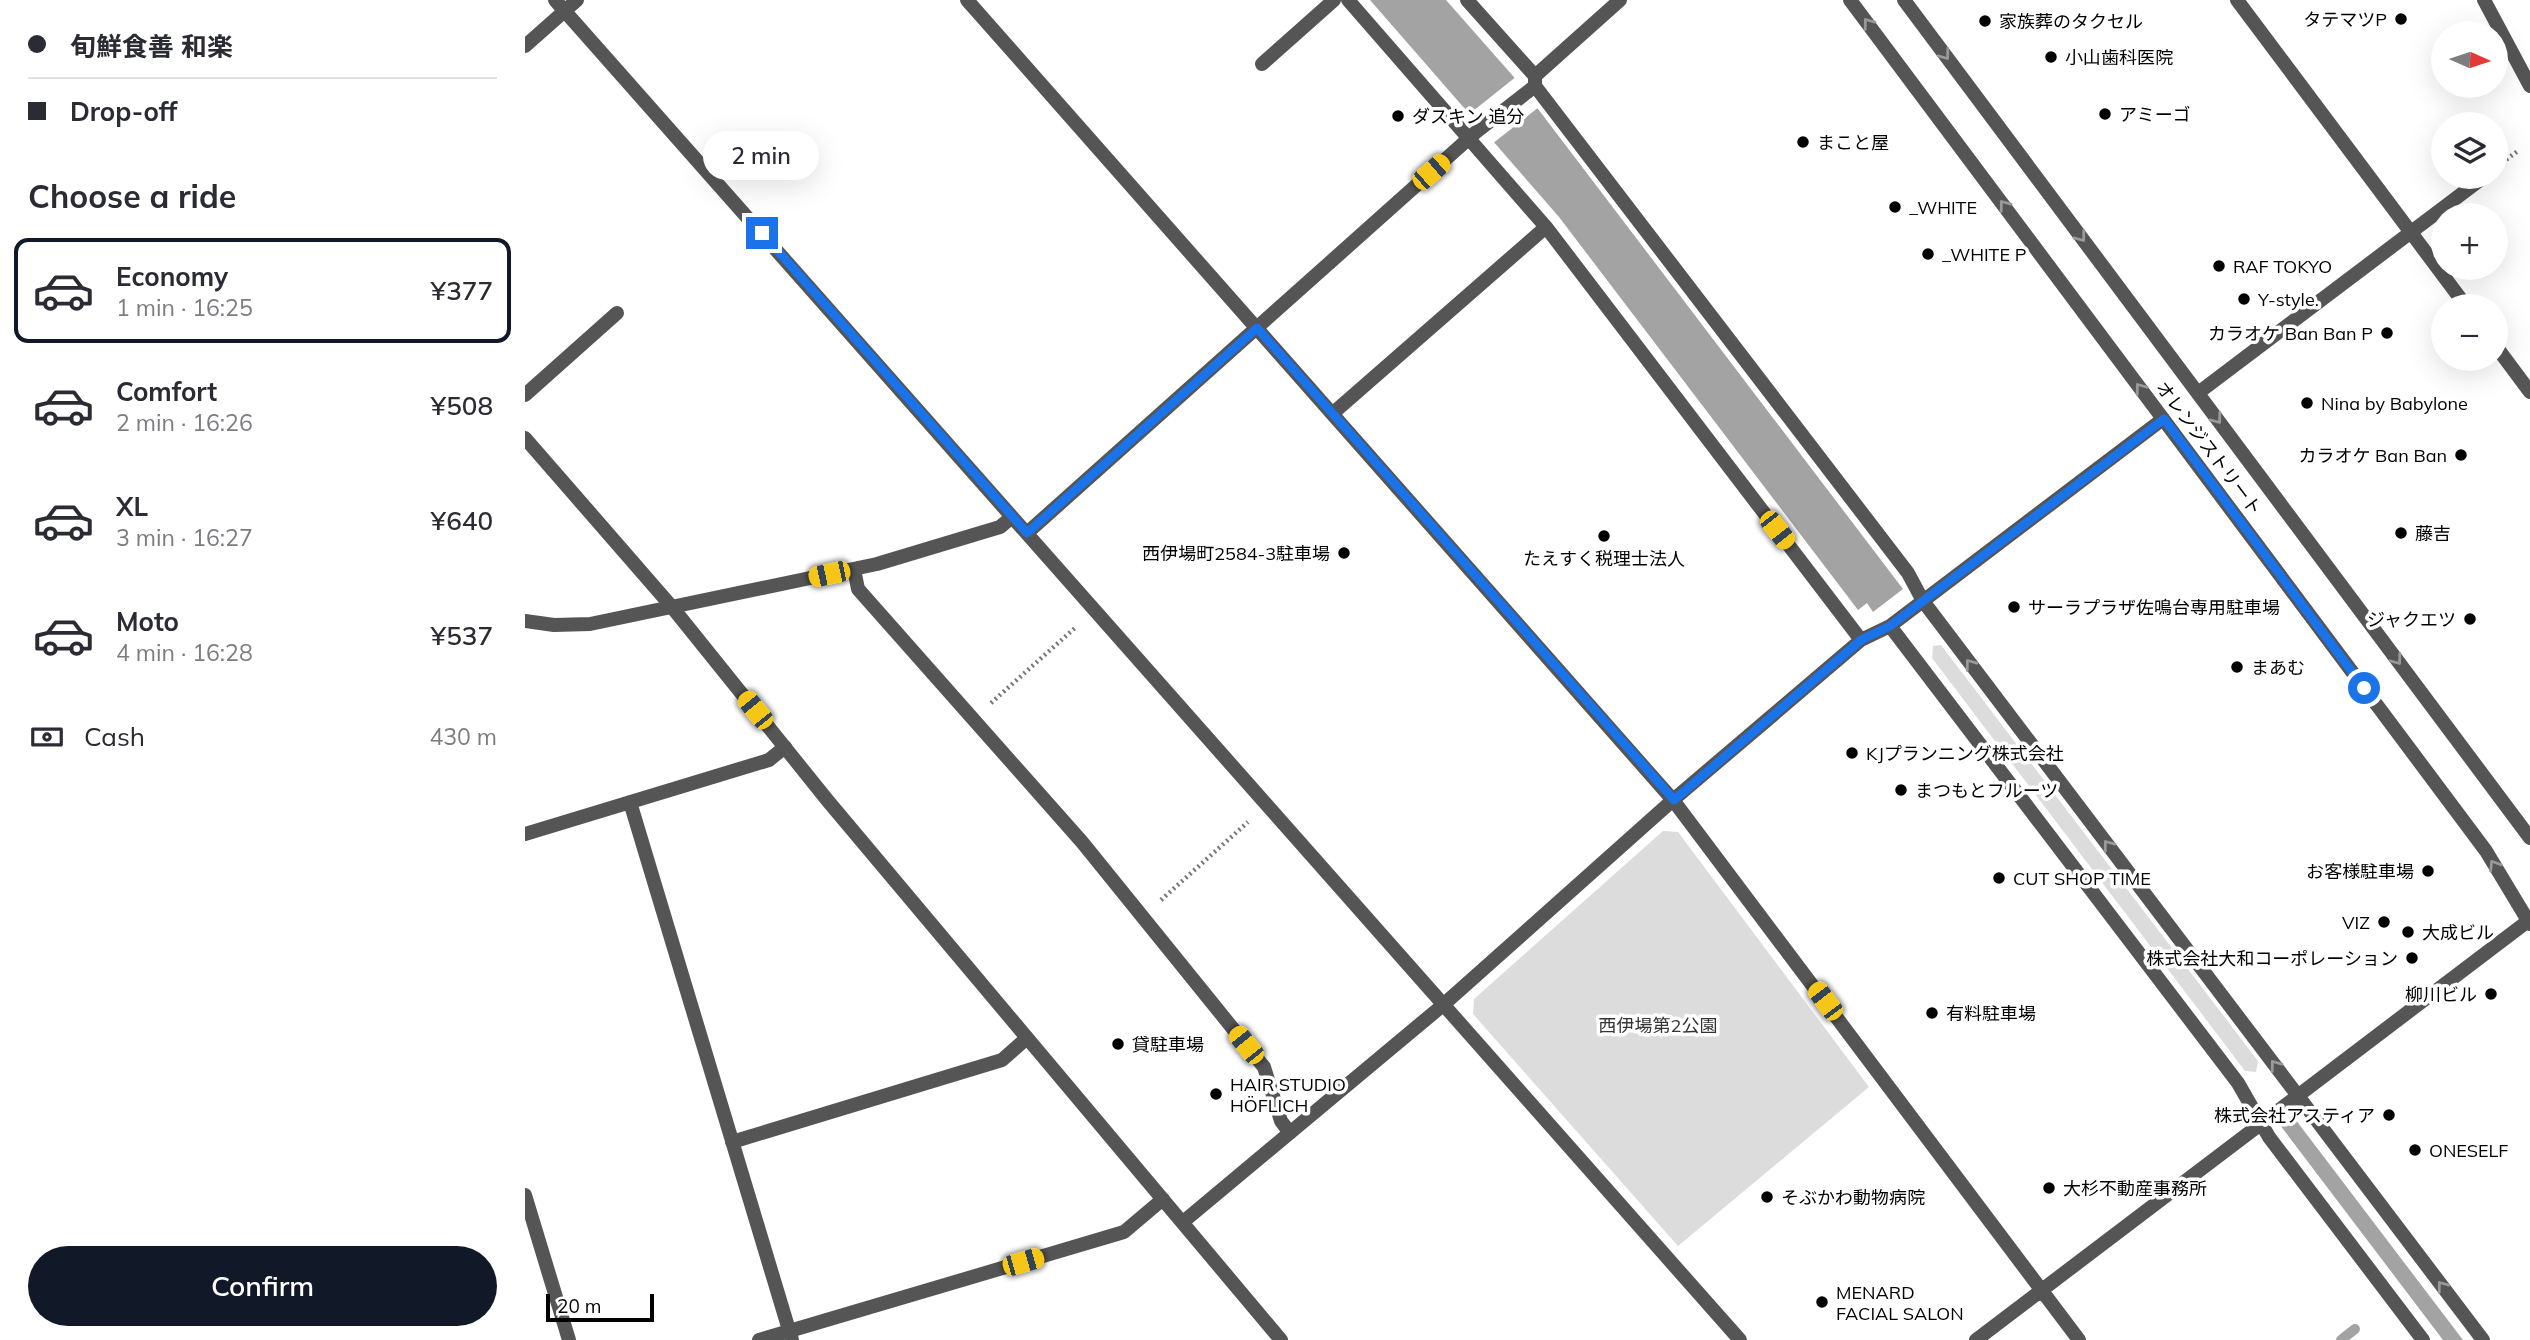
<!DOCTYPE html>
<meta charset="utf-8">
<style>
:root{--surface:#fff;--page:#f7f7f7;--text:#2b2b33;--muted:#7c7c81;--line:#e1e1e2;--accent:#111827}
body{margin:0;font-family:Mulish,"Noto Sans JP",sans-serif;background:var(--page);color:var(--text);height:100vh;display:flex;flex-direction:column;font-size:26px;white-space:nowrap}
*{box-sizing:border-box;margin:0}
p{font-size:23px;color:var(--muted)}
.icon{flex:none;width:38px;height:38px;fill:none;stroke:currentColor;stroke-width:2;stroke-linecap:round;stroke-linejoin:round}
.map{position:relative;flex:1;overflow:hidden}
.panel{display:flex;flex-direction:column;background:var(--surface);width:525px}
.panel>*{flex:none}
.top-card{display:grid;align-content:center;height:154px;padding:0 28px;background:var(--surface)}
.needle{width:46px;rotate:93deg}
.buttons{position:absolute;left:1906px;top:21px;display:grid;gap:14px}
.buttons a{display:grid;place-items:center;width:77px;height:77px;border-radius:50%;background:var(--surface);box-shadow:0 7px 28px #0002;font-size:35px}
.scale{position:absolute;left:21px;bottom:18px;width:108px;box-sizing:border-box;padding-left:7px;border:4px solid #000;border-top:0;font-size:19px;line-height:24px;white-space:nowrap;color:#000;-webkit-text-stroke:5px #fff;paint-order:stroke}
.end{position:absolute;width:32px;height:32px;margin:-16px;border:9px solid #1a73e8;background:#fff;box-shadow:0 0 0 4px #fff}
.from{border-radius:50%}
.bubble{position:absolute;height:49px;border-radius:24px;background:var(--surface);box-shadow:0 7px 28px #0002;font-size:23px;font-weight:600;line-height:49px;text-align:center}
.car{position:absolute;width:21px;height:42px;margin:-21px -10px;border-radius:9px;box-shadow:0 0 5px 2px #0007;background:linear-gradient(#f5c518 24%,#345 0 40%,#f5c518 0 76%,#345 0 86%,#f5c518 0)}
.top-card b{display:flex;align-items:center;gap:24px;height:66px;font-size:26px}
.top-card b+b{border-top:2px solid var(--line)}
.top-card i{width:18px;height:18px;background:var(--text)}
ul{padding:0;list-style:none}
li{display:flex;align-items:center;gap:21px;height:105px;margin:0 14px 10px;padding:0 14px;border:4px solid transparent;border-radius:14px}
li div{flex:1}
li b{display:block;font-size:26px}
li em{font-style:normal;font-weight:600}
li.current{border-color:var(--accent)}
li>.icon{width:63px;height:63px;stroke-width:1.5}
h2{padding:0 28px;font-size:32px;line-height:84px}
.pay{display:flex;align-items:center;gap:18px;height:77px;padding:0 28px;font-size:26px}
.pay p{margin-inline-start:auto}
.button{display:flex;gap:14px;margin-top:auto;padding:14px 28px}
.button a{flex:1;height:80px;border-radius:42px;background:var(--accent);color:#fff;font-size:28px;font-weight:600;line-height:80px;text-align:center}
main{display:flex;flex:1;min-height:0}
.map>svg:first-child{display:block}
</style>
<main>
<section class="panel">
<div class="top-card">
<b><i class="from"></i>旬鮮食善 和楽</b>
<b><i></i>Drop-off</b>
</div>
<h2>Choose a ride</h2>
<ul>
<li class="current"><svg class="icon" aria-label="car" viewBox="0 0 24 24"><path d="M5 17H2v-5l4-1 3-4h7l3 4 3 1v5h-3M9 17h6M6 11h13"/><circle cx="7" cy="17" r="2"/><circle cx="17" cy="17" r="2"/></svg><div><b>Economy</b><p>1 min · 16:25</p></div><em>¥377</em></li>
<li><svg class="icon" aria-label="car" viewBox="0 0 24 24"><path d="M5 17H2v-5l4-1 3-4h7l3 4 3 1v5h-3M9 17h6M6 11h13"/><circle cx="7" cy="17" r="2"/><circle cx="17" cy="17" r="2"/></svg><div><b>Comfort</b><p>2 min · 16:26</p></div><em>¥508</em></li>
<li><svg class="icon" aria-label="car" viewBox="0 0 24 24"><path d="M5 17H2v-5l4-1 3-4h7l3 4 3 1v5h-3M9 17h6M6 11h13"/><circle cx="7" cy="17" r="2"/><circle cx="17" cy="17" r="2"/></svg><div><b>XL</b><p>3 min · 16:27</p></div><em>¥640</em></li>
<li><svg class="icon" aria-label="car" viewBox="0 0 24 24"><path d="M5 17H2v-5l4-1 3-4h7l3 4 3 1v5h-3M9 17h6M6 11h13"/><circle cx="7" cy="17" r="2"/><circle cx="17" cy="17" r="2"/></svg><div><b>Moto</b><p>4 min · 16:28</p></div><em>¥537</em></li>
</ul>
<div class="pay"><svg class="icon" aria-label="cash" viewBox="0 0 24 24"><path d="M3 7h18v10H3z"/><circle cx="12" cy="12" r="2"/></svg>Cash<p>430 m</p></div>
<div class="button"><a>Confirm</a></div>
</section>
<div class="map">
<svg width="2005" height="1340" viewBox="0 0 2005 1340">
<rect width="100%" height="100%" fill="#fff"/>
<path fill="#dcdcdc" d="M 1416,645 L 1733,1061 L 1731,1072 L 1720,1071 L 1407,658 L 1408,646 Z
M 1138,831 L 1153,832 L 1344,1087 L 1153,1246 L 948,1014 L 949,999 Z"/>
<path fill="#a3a3a3" d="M 845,0 L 921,0 L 988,76 L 1378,589 L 1348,612 L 1342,603 L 1333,610 L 1034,217 Z
M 1767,1115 L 1938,1340 L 1918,1340 L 1755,1125 Z"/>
<path fill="#fff" d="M 992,76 L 1014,107 L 967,144 L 943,115 Z"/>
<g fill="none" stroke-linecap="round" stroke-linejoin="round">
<path stroke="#a3a3a3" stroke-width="10" d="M 1816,1340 L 1830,1329"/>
<path stroke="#777" stroke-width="4.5" stroke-dasharray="2 3.5" stroke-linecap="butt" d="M 1977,163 L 1994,150
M 466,703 L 551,627
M 636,900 L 723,822"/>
<path stroke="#555" stroke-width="14" d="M 30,0 L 1215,1340
M 442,0 L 1148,800 L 1554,1340
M 823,0 L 1021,227 L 1336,640
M 1712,0 L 1941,306
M 0,46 L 52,0
M 737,64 L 809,0
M 1010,76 L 1095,0
M 1010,86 L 1383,573 L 1398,601 L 1958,1340
M 1970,345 L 2005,392
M 1673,393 L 1959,177
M 0,395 L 92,313
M 807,414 L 1021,227
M 0,438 L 147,607
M 502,533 L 951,132 L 1010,86 L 1010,76 L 942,0
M 329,569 L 333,589 L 557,842 L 739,1067 L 756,1121 L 765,1133
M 0,621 L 29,625 L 65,624 L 352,564 L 475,527 L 487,517
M 1365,626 L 1713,1083 L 1744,1137 L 1898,1340
M 105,802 L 267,1340
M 0,834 L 244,760 L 260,747
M 207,1142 L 477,1060 L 502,1038
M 0,1195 L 44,1340
M 658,1222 L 918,1005 L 1148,800 L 1336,640 L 1365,626 L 1638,419
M 1451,1340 L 2003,921"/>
<path stroke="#555" stroke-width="14" d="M 1325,0 L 1961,851 L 2005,924
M 1379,0 L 2005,838
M 1959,0 L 2005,86
M 147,607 L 303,801 L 756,1340
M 234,1340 L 599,1232 L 638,1199"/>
</g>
<defs><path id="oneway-chevron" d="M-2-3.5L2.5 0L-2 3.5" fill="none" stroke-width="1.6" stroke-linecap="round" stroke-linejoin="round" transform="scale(1.75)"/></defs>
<g stroke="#999">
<use href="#oneway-chevron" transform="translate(1343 23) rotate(-127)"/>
<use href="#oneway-chevron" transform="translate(1420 55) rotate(53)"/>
<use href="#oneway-chevron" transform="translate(1479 205) rotate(-127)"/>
<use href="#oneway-chevron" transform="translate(1556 237) rotate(53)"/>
<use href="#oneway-chevron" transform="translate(1615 388) rotate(-127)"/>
<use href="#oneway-chevron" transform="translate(1692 419) rotate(53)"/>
<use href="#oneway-chevron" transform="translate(1872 660) rotate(53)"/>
<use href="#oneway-chevron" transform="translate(1445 664) rotate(-127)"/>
<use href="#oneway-chevron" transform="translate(1583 845) rotate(-127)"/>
<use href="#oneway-chevron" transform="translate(1969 865) rotate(-122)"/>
<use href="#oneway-chevron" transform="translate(1750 1065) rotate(-127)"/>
<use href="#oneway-chevron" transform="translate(1917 1286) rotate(-127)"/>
</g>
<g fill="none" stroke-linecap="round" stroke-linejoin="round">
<path stroke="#1a73e8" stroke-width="9" d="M 237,233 L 502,533 L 732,328 L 1149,800 L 1336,640 L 1365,626 L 1639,419 L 1839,688"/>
</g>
<g fill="#000" stroke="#fff" stroke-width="2.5">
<circle cx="1876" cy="19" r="7"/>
<circle cx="1460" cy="21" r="7"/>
<circle cx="1526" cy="57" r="7"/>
<circle cx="1580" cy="114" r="7"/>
<circle cx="873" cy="116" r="7"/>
<circle cx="1278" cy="142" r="7"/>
<circle cx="1370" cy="207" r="7"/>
<circle cx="1403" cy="254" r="7"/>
<circle cx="1694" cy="266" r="7"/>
<circle cx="1719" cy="299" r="7"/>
<circle cx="1862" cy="333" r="7"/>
<circle cx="1782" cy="403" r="7"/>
<circle cx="1936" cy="455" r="7"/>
<circle cx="1876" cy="533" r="7"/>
<circle cx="1079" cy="536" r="7"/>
<circle cx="819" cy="553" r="7"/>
<circle cx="1489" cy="607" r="7"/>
<circle cx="1945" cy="619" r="7"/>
<circle cx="1712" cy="667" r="7"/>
<circle cx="1327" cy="753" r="7"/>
<circle cx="1376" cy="790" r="7"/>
<circle cx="1903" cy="871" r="7"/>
<circle cx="1474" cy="878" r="7"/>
<circle cx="1859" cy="922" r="7"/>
<circle cx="1883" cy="932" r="7"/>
<circle cx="1887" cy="958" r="7"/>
<circle cx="1966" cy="994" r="7"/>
<circle cx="1407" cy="1013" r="7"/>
<circle cx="593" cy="1044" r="7"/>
<circle cx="691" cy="1094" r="7"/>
<circle cx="1864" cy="1115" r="7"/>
<circle cx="1890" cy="1150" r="7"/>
<circle cx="1524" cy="1188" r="7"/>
<circle cx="1242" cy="1197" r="7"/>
<circle cx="1297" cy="1302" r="7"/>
</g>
<g text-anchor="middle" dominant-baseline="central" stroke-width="7" stroke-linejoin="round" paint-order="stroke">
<g font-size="18" fill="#000" stroke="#fff" text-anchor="start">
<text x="1862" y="19" text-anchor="end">タテマツP</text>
<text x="1474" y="21">家族葬のタクセル</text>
<text x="1540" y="57">小山歯科医院</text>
<text x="1594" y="114">アミーゴ</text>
<text x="887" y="116">ダスキン 追分</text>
<text x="1292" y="142">まこと屋</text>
<text x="1384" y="207">_WHITE</text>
<text x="1417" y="254">_WHITE P</text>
<text x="1708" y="266">RAF TOKYO</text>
<text x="1733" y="299">Y-style.</text>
<text x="1848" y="333" text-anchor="end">カラオケ Ban Ban P</text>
<text x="1796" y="403">Nina by Babylone</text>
<text x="1922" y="455" text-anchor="end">カラオケ Ban Ban</text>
<text x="1890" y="533">藤吉</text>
<text x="805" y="553" text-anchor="end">西伊場町2584-3駐車場</text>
<text x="1079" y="558" text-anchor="middle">たえすく税理士法人</text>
<text x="1503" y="607">サーラプラザ佐鳴台専用駐車場</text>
<text x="1931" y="619" text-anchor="end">ジャクエツ</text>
<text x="1726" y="667">まあむ</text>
<text x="1341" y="753">KJプランニング株式会社</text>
<text x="1390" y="790">まつもとフルーツ</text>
<text x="1889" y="871" text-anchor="end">お客様駐車場</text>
<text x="1488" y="878">CUT SHOP TIME</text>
<text x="1845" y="922" text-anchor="end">VIZ</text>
<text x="1897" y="932">大成ビル</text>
<text x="1873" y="958" text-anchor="end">株式会社大和コーポレーション</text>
<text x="1952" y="994" text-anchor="end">柳川ビル</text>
<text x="1421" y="1013">有料駐車場</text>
<text x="607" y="1044">貸駐車場</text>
<text x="705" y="1084">HAIR STUDIO<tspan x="705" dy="21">HÖFLICH</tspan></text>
<text x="1850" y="1115" text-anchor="end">株式会社アスティア</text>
<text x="1904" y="1150">ONESELF</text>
<text x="1538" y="1188">大杉不動産事務所</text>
<text x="1256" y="1197">そぶかわ動物病院</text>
<text x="1311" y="1292">MENARD<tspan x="1311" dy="21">FACIAL SALON</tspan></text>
</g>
<g font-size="18" fill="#000" stroke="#fff">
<text transform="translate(1684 448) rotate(53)">オレンジストリート</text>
</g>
<g font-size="18" fill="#333" stroke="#fff">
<text x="1133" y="1025">西伊場第2公園</text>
</g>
</g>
</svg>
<div class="buttons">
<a><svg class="needle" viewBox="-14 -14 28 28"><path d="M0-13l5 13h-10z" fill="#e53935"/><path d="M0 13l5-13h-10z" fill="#7c7c81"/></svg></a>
<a><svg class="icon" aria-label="layers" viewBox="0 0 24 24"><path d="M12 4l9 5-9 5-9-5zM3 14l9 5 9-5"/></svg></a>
<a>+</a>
<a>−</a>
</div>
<div class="scale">20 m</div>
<i class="end from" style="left:1839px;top:688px"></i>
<i class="end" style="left:237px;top:233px"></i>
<div class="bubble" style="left:178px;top:131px;width:116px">2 min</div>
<i class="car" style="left:906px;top:172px;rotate:49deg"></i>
<i class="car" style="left:1252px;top:530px;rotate:142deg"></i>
<i class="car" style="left:304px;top:574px;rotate:258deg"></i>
<i class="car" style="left:230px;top:710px;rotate:321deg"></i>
<i class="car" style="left:1300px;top:1001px;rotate:323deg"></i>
<i class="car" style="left:721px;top:1045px;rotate:321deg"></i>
<i class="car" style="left:498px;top:1262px;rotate:74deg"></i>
</div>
</main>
